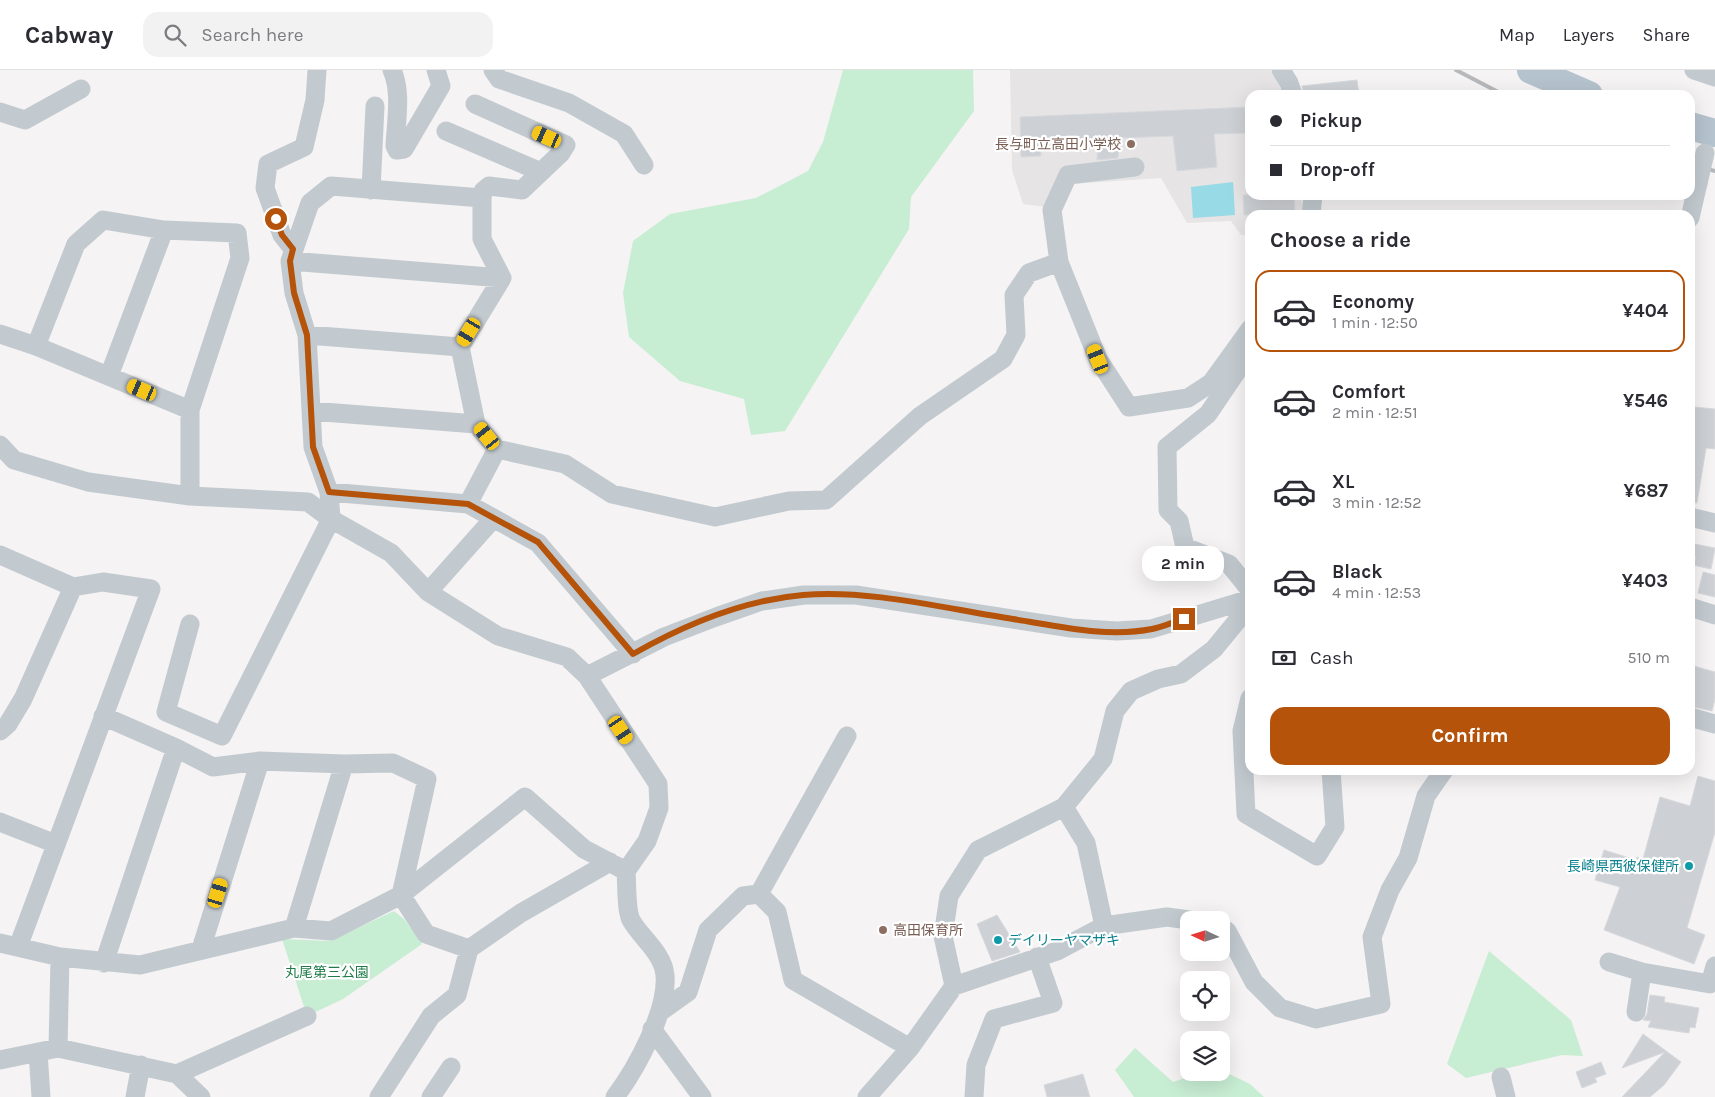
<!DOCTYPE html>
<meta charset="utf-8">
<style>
:root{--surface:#fff;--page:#f2f2f3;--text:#2b2b33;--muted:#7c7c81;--line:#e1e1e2;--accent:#b45309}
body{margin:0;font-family:Karla,"Noto Sans JP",sans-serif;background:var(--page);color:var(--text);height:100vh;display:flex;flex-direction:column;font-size:19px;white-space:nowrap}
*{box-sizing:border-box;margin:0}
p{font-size:16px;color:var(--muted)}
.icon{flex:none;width:28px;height:28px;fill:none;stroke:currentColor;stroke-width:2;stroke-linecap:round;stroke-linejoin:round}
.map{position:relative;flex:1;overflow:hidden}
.drawer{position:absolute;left:1245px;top:140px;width:450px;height:565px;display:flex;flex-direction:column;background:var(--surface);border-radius:15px;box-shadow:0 5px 20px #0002}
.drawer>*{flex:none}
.hud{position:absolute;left:1245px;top:20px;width:450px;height:110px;border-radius:15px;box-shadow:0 5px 20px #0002;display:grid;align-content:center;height:110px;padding:0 25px;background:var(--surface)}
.needle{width:32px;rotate:274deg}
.tools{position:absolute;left:1180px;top:841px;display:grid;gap:10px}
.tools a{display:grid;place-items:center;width:50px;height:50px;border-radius:10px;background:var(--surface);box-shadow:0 5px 20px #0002;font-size:25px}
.end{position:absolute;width:22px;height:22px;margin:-11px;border:6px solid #b45309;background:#fff;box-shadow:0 0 0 2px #fff}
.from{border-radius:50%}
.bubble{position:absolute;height:35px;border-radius:15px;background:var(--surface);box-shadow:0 5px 20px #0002;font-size:16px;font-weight:700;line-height:35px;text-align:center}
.car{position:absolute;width:15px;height:30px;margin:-15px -8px;border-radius:6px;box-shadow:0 0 4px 1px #0007;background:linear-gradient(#f5c518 24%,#345 0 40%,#f5c518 0 76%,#345 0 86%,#f5c518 0)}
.hud b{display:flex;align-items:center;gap:18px;height:48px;font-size:19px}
.hud b+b{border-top:1px solid var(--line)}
.hud i{width:12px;height:12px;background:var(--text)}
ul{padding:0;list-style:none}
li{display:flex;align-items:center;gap:15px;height:82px;margin:0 10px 8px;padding:0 15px;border:2px solid transparent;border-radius:15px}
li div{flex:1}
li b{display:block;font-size:19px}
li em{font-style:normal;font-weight:700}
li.active{border-color:var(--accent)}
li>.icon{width:45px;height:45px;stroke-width:1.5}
h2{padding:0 25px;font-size:22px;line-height:60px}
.pay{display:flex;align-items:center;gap:12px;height:55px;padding:0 25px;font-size:19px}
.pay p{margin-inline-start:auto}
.primary-button{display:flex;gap:10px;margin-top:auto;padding:10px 25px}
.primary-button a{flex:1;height:58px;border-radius:15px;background:var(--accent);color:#fff;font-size:20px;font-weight:700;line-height:58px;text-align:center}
header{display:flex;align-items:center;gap:30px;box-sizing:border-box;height:70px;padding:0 25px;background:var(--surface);border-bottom:1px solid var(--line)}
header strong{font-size:24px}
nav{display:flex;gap:28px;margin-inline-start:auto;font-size:18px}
.search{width:350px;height:45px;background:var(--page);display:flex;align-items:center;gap:12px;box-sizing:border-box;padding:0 18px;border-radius:15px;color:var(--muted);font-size:19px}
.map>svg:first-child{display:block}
</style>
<header>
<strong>Cabway</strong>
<div class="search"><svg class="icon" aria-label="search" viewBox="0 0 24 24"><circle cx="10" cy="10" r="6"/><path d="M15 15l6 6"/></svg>Search here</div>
<nav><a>Map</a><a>Layers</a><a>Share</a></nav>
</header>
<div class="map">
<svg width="1715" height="1027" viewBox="0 0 1715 1027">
<rect width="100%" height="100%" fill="#f5f3f3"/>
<path fill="#e6e4e4" d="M 1010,0 L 1270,0 L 1284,25 L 1250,25 L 1250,125 L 1301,125 L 1303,145 L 1250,145 L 1250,165 L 1241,165 L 1231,151 L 1187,153 L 1161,108 L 1071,114 L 1046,137 L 1023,134 L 1012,100 Z"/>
<path fill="#c7edd3" d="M 843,0 L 973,0 L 974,41 L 911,127 L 909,159 L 785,361 L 751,365 L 744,329 L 680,311 L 629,267 L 623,223 L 633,171 L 670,144 L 756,128 L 808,101 L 823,72 Z
M 394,841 L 405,850 L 422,874 L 343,929 L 307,946 L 282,869 L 330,871 Z
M 1489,881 L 1571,950 L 1583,986 L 1562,985 L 1466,1008 L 1447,994 Z
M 1135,978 L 1173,1012 L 1199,1003 L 1221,1002 L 1221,1000 L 1250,1014 L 1264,1027 L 1134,1027 L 1115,1000 Z"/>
<path fill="#98dae5" d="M 1233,112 L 1235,145 L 1193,148 L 1191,117 Z"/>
<path fill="#cdd0d4" stroke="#d7d9dd" d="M 1357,10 L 1359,25 L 1304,25 L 1302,16 Z
M 1250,37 L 1250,63 L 1214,64 L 1217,97 L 1177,101 L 1173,66 L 1119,68 L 1118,88 L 1097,90 L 1098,69 L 1040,71 L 1041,86 L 1021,87 L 1020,47 Z
M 1243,125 L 1294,125 L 1295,145 L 1244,145 Z
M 1694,337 L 1715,339 L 1715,379 L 1706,378 L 1697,433 L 1690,432 L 1690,357 Z
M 1695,474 L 1715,478 L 1711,499 L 1693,495 L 1696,487 L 1692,486 Z
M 1703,502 L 1715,505 L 1715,527 L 1698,523 Z
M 1690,595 L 1715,602 L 1715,629 L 1712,641 L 1690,636 Z
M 1698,706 L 1715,711 L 1715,762 L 1687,858 L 1705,865 L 1694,894 L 1604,860 L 1620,817 L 1595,810 L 1604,780 L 1636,790 L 1637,787 L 1643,789 L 1660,727 L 1690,736 Z
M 997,845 L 1020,882 L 992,891 L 977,854 Z
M 1650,925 L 1665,927 L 1664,932 L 1699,938 L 1695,958 L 1690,957 L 1689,963 L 1648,957 L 1651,951 L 1643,950 L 1647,944 Z
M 1643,964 L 1681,992 L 1664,1015 L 1650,1027 L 1622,1027 L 1665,982 L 1622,998 Z
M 1601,992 L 1606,1004 L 1595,1008 L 1597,1012 L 1582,1018 L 1576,1002 Z
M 1083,1004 L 1090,1027 L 1047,1027 L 1044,1015 Z"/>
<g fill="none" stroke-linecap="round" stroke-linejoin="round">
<path stroke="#c2cad0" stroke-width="19" d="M 392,0 C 402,22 396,52 395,76 L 397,80 L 404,79 L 441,16 L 436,0
M 493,0 L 499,9 L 569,33 L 624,64 L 644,95
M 1281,0 L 1289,13 L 1293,25
M 1694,0 L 1715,7
M 475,34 L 566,75 L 561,83 L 522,120 L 489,116 L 483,121 L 482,128
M 0,42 L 25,50 L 81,19
M 446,61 L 541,102
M 1135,97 L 1068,105 L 1052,140 L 1059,192 L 1098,289 L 1129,337 L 1188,328 L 1211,313 L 1250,259
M 371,120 L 375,36
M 1311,145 L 1313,125
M 1690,148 L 1698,113
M 293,179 L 282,165 L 265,118 L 268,94 L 304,77 L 315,30 L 317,0
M 290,191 L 502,208
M 0,264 L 36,276 L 190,340
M 307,265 L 460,277
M 36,276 L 76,174 L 103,150 L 164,160 L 237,163 L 240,188 L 190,340 L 190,426
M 1250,282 L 1208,344 L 1167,377 L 1168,440 L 1179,451 L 1185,477 L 1229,494 L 1250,520
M 109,306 L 164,160
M 311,341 L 476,354
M 0,375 L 14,390 L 88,412 L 190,426 L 308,432 L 331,449 L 391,483 L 428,522 L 498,566 L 567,587 L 587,606 L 658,714 L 659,738 L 647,771 L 626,801 C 627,813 626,840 631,850 C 641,868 663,883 665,905 C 668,941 636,999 615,1027
M 497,379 L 565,394 L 612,424 L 715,447 L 789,431 L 826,430 L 920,346 L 1003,289 L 1016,265 L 1014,225 L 1029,203 L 1059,192
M 329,422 L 468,434 L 538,473 L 633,584
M 1690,447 L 1715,453
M 0,485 L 73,517 L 103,512 L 151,519 L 18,877
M 428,522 L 493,449
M 1690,537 L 1715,545
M 190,554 L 166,642 L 222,666 L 331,449 L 329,422 L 313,377 L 307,265 L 294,223 L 290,191 L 310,133 L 331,116 L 482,128 L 482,169 L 502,208 L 460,277 L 476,354 L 497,379 L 468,434
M 587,606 L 664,567 L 716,547 L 762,531 L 804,525 L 856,525 L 1071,558 L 1117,561 L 1151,559 L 1250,529
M 1250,628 L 1242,661 L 1246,744 L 1317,786 L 1335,757 L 1331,700
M 103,646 L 176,678 L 213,697 L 260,691 L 344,694 L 393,693 L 427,709 L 401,825 L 426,864 L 469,879 L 457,925 L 431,946 L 379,1027
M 1690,647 L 1715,654
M 0,661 L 8,654 L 23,629 L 73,517
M 1064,737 L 1086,773 L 1104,856
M 0,752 L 56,774
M 759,824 L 777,842 L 793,910 L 910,978
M 759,824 L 847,666
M 294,858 L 344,694
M 1221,858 L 1227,861 L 1254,912 L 1280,938 L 1316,949 L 1381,934 L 1372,867 L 1390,820 L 1408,788 L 1426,726 L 1444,700
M 0,873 L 60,887 L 140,895 L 294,858 L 331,861 L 401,825 L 525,727 L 584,779 L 626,801
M 201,879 L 260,691
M 469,879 L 521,843 L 610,792
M 1609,892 L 1642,902 L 1710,914 L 1715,896
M 104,893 L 176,678
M 954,916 L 943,866 L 949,826 L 978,780 L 1064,737 L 1103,689 L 1115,641 L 1131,621 L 1158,609 L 1181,604 L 1214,579 L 1250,535
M 660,942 L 688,922 L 708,860 L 743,826 L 759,824
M 1636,942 L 1642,902
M 652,959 L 702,1027
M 58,978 L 60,887
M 38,982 L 41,1027
M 0,990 L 58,978 L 177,1004 L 201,1027
M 177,1004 L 307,946
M 1501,1007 L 1506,1027
M 135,1027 L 141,995
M 431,1027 L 451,997
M 867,1027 L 910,978 L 954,916 L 1057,881 L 1104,856 L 1167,847 L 1189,850
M 974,1027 L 976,995 L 994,949 L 1053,933 L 1037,887"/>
<path stroke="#b5c3ce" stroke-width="28" d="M 1531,0 L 1589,25
M 1690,56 L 1715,63"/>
<path stroke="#b6b8bc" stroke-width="4" d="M 1456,0 L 1504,25
M 1690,94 L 1715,101"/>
<path stroke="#c2cad0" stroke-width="19" d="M 1698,113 L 1705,83"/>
</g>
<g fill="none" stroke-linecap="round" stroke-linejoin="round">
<path stroke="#b45309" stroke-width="6" d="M 276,149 L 282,165 L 293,179 L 290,191 L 294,223 L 307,265 L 313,377 L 329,422 L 468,434 L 538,472 L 633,584 C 684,555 744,530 803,525 C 869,519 947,539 1013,549 C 1057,556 1107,568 1152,559 C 1162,557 1173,552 1184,549"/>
</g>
<g fill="#8d6e63" stroke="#fff" stroke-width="2">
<circle cx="1131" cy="74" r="5"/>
<circle cx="883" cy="860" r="5"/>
</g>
<g fill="#0f9aa8" stroke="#fff" stroke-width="2">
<circle cx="1689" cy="796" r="5"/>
<circle cx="998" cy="870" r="5"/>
</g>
<g text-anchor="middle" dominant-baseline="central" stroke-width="4.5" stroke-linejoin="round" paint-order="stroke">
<g font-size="14" fill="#785e54" stroke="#fff" text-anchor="end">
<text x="1121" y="74">長与町立高田小学校</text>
<text x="893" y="860" text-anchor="start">高田保育所</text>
</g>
<g font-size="14" fill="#0d838f" stroke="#fff" text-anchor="end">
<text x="1679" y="796">長崎県西彼保健所</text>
<text x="1008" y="870" text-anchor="start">デイリーヤマザキ</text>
</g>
<g font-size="14" fill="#217c49" stroke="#fff">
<text x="327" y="902">丸尾第三公園</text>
</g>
</g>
</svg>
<div class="tools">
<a><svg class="needle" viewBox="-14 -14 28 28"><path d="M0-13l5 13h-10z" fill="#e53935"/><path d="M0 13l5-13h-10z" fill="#7c7c81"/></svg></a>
<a><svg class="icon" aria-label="locate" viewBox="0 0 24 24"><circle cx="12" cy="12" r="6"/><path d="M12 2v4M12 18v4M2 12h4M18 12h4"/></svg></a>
<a><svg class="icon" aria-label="layers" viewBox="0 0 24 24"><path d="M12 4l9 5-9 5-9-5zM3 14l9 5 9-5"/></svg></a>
</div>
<i class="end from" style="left:276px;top:149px"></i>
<i class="end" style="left:1184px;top:549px"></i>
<div class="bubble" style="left:1142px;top:476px;width:82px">2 min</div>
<i class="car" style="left:547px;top:67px;rotate:294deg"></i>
<i class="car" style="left:469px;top:262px;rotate:211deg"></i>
<i class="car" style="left:1098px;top:289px;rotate:338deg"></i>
<i class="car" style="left:142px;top:320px;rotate:293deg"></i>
<i class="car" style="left:487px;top:366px;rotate:321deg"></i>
<i class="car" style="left:621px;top:660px;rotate:146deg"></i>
<i class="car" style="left:218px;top:823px;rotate:17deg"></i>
<div class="hud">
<b><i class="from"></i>Pickup</b>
<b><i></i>Drop-off</b>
</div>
<section class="drawer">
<h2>Choose a ride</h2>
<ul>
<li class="active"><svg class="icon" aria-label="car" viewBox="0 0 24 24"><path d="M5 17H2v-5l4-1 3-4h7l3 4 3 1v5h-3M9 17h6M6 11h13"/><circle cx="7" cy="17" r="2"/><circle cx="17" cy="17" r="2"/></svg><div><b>Economy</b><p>1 min · 12:50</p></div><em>¥404</em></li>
<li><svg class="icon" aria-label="car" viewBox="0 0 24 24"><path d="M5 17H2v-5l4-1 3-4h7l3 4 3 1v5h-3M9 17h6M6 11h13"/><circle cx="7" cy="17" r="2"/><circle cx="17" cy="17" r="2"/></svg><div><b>Comfort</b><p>2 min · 12:51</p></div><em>¥546</em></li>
<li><svg class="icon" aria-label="car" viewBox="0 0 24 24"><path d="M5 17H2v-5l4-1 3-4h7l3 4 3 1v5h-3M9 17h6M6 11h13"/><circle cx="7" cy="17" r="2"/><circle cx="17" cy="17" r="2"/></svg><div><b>XL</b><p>3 min · 12:52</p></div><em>¥687</em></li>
<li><svg class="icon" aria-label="car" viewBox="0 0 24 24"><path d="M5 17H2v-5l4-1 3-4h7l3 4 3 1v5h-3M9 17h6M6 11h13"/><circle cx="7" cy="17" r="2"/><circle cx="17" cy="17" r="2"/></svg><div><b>Black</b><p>4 min · 12:53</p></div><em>¥403</em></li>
</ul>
<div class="pay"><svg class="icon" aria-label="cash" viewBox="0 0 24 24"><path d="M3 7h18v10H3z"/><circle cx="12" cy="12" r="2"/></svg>Cash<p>510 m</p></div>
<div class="primary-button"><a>Confirm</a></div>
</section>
</div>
